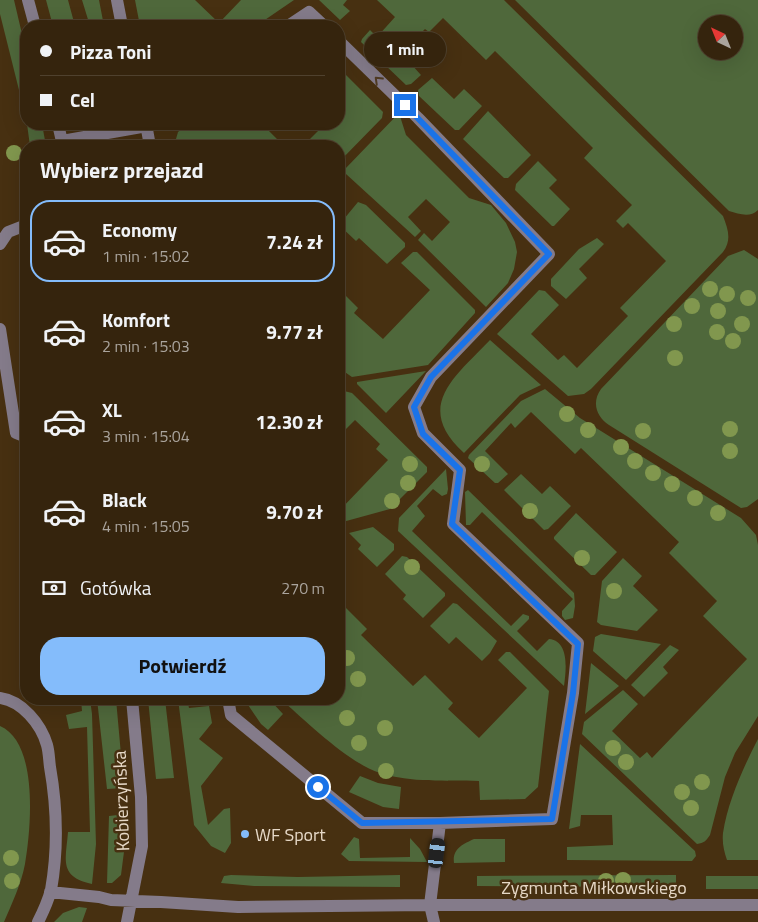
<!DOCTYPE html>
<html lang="pl">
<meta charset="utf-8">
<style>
:root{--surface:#35240d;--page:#40301b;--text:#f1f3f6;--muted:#aaa49d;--line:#4f412e;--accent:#84bcfb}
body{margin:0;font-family:"Titillium Web",sans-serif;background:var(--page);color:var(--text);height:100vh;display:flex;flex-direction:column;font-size:19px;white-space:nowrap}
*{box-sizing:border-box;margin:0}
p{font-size:16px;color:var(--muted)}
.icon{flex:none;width:28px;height:28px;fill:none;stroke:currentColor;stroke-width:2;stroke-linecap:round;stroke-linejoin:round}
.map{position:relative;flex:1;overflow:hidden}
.sheet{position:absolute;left:20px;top:140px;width:325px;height:565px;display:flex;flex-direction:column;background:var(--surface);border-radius:20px;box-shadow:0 5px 20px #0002,0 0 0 1px var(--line)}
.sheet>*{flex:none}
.top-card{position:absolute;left:20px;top:20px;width:325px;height:110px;border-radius:20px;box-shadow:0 5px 20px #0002,0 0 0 1px var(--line);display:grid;align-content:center;height:110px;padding:0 20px;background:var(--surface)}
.needle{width:32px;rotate:317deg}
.fabs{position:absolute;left:698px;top:15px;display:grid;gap:10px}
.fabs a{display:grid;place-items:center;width:45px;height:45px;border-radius:50%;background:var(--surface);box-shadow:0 5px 20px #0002,0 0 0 1px var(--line);font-size:25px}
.end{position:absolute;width:22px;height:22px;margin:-11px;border:6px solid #1a73e8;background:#fff;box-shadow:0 0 0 2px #fff}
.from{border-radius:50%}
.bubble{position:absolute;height:35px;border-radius:18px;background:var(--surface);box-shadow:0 5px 20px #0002,0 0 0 1px var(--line);font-size:16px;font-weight:700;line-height:35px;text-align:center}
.car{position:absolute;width:15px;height:30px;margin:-15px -8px;border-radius:6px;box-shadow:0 0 4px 1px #0007;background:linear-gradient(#222 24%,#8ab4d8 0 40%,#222 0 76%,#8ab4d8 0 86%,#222 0)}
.top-card b{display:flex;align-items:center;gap:18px;height:48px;font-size:19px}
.top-card b+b{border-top:1px solid var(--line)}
.top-card i{width:12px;height:12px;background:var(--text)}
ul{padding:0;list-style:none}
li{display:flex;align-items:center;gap:15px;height:82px;margin:0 10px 8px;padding:0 10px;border:2px solid transparent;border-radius:20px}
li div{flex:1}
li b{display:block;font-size:19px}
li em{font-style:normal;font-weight:700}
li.selected{border-color:var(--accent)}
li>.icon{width:45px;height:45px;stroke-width:1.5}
h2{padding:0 20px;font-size:22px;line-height:60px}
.pay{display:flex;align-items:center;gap:12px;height:55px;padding:0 20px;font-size:19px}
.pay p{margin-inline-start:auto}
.cta{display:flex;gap:10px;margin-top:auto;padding:10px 20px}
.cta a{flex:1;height:58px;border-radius:20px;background:var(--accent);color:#111;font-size:20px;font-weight:700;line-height:58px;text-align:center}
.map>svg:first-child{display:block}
</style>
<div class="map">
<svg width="758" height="922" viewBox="0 0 758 922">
<rect width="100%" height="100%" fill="#473011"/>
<path fill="#4f683b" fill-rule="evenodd" d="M 0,0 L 14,0 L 26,51 L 26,93 L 20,94 L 0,14 Z
M 46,0 L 68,0 L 75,26 L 53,26 Z
M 82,0 L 99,0 L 104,26 L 90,26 Z
M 135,0 L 195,0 L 219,23 L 241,0 L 294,0 L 256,26 L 140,26 Z
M 319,0 L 347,0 L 343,5 L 350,11 L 340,20 Z
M 377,0 L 504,0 L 723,216 C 728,229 732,240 723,252 L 591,389 L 584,394 L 568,396 L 497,334 L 539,290 L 545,291 L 559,305 L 531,334 L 558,360 L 564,355 L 577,368 L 628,316 L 620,308 L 666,261 L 628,223 L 623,228 L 616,221 L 632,205 L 584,158 L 593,148 L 495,51 L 486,60 L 443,18 L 429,32 L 425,29 L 401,53 L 421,75 L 411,84 L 406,85 L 361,42 L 362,39 L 370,30 L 377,37 L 395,17 Z
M 515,0 L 758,0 L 758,210 C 750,218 739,214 729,211 ZM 706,24 L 734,24 L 734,51 L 706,51 Z
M 339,68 L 383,112 L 382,118 L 339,162 L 339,146 L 303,146 L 325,124 L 339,124 L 339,109 L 343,105 L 339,101 Z
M 432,78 L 454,99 L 464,89 L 482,106 L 459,130 L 455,130 L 419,96 L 418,90 Z
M 488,111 L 531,155 L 508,178 L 504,178 L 463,139 Z
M 399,113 L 406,135 L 469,198 L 491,205 L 506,223 L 515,242 L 517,252 L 514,269 L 508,283 L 486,307 L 418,240 L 424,233 L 432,241 L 450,222 L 426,199 L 408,217 L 421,231 L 415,237 L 346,174 L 345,169 Z
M 27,124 L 42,124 L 46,146 L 30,146 Z
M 188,124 L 262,124 L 277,139 L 271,146 L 266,142 L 262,146 L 174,146 L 178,132 Z
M 538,161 L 557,180 L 549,188 L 570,209 L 554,226 L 552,226 L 515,190 L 516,184 Z
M 358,202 L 366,205 L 405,243 L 405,247 L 387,264 L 359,238 L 356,241 L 339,225 Z
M 597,238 L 604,244 L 579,269 L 587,278 L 566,299 L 551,286 L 551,279 L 579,249 Z
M 744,250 L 758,259 L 758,499 L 747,507 L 741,508 L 609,425 C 597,417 591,403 601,389 L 728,256 Z
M 413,252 L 417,252 L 475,310 L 475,313 L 428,365 L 352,377 L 339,368 L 339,289 L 358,308 L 354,313 L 383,339 L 430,290 L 401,263 Z
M 490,340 L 541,385 L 520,395 L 464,453 C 413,406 455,377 490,340 Z
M 426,371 L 386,413 L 357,384 L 357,382 Z
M 545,389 L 580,418 L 741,518 L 756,535 L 758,545 L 758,716 L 735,753 L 725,777 L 710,835 C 706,841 704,843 697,844 L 582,734 L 584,722 L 623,690 L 638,704 L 612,731 L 640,758 L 647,752 L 652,758 L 747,659 L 703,616 L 717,601 L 669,553 L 679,542 L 581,448 L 575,454 L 531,412 L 515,428 L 511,423 L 485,451 L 508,474 L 498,483 L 495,483 L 468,458 L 469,455 L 521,401 Z
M 344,391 L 352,393 L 427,467 L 427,472 L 390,509 L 339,523 L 339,511 L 388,460 L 376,449 L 380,444 L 355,420 L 339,436 L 339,397 Z
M 446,469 L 448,489 L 447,494 L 442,496 L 433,489 L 417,506 L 425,516 L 412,531 L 511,626 L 523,614 L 529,616 L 529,619 L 517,631 L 537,651 L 549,639 C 570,641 566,671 564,686 L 398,531 L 399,518 Z
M 521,474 L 542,494 L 550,486 L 571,506 L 548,529 L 544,530 L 504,490 Z
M 468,490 L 574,593 L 575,606 L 573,618 L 565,620 L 562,616 L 562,611 L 573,599 L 482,512 L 470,525 L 466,525 L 465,492 Z
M 576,513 L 617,552 L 595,575 L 591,575 L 554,539 L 554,537 Z
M 373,527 L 394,544 L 394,550 L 377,567 L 358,549 L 361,545 L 349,533 Z
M 402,556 L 407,557 L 445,593 L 445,596 L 423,618 L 403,599 L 406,595 L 385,574 Z
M 623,558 L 642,576 L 633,586 L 658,610 L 637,631 L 601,625 L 597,622 L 602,581 Z
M 339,601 L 367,629 L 361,635 L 413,686 L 425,675 L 453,703 L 448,709 L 479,738 L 527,688 L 498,660 L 506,652 L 510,652 L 549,691 L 538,787 L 525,799 L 480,800 L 479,781 C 446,780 411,783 380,773 C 349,763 309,724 284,702 L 280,699 L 339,699 Z
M 453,603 L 457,604 L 497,641 L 490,653 L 482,661 L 456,637 L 449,644 L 430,626 Z
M 601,634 L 661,644 L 626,680 L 593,651 L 595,637 Z
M 670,645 L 679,650 L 663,667 L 668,673 L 644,697 L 631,685 Z
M 591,663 L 619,686 L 585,714 Z
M 81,699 L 90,699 L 92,714 L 96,844 L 92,884 C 58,877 66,859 68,832 L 90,832 L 87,727 L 69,729 L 66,715 L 82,711 Z
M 97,699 L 116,699 L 124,788 L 107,789 Z
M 148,699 L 165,699 L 174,778 L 156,779 Z
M 178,699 L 187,699 L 189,708 L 209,706 L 212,723 L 199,739 L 223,758 L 201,786 L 208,825 L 224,809 L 230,808 L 231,843 L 225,853 L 211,846 L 194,825 Z
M 244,699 L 269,699 L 283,714 L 268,730 L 261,724 Z
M 0,726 C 39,743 31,829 25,864 C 21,885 12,903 4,922 L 0,922 Z
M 758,739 L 758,860 L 727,860 C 724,851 722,843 723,833 C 728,801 743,768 758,739 Z
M 580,744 L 695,851 L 696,856 L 692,861 L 567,860 L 567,847 L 613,845 L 612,815 L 581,815 L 580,826 L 569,829 Z
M 360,776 L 378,783 L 401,787 L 399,809 L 383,807 L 349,792 Z
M 126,814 L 125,844 L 121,875 L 112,883 L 107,883 L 109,816 Z
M 354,837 L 359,839 L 360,858 L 410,857 L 410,838 L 420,849 L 427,862 L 349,861 L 341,854 Z
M 474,839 L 505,839 L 505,862 L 454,863 C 452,849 463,844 474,839 Z
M 231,875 L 298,877 L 400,875 L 400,887 L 254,886 L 221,883 L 224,876 Z
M 676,875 L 676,887 L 477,886 L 477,876 Z
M 706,876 L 758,876 L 758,889 L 706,889 Z
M 79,907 L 87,908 L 82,922 L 54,922 L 63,913 Z"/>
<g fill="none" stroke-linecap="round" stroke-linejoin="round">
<path stroke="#847b8a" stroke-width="12" d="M 28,0 L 35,26
M 117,0 L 122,26
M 288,26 L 309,12 L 324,26
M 339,41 L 418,118 L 549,254 L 431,377 L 414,407 L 423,433 L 460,470 L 453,524 L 578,643 L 573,693 L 552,819 L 440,823
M 58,124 L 63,146
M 146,124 L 150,146
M 62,141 L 147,126 L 150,124
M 0,244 L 8,232 L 26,225
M 0,329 L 16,433 L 26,437
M 0,698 C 22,701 41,724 47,745 C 49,752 49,760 50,767 C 57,807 58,850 51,890 C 48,901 43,912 38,922
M 228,699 L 231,715 L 362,823 L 440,823 L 430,905 L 434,922
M 50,892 L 99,897 L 111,900 L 161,902 L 238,907 L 430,905 L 758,905
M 127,922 L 142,846 L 141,797 L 132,699"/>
</g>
<g fill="#81974e">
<circle cx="14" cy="153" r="8"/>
<circle cx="710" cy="289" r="8"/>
<circle cx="727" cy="294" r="8"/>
<circle cx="748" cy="298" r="8"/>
<circle cx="692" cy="306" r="8"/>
<circle cx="718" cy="311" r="8"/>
<circle cx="674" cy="324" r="8"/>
<circle cx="742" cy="324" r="8"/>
<circle cx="717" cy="332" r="8"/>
<circle cx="733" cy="341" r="8"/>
<circle cx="675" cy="358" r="8"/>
<circle cx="567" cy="414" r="8"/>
<circle cx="730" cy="429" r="8"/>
<circle cx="588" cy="430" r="8"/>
<circle cx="643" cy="431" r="8"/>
<circle cx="621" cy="447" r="8"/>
<circle cx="730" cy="451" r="8"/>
<circle cx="635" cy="461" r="8"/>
<circle cx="410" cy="464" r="8"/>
<circle cx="482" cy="464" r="8"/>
<circle cx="653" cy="473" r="8"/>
<circle cx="408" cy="483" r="8"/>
<circle cx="672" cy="484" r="8"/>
<circle cx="695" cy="498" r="8"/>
<circle cx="392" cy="501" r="8"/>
<circle cx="530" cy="511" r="8"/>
<circle cx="718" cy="513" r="8"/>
<circle cx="582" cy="558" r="8"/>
<circle cx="412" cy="567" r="8"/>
<circle cx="614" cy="591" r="8"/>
<circle cx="347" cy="658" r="8"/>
<circle cx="358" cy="679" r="8"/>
<circle cx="347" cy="718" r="8"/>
<circle cx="385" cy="728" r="8"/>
<circle cx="359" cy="743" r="8"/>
<circle cx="613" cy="748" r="8"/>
<circle cx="626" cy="762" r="8"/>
<circle cx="386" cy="771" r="8"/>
<circle cx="702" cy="782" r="8"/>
<circle cx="682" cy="792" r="8"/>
<circle cx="691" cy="808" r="8"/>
<circle cx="11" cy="858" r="8"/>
<circle cx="623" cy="880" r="8"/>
<circle cx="12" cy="881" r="8"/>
<circle cx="606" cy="881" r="8"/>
</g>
<defs><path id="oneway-chevron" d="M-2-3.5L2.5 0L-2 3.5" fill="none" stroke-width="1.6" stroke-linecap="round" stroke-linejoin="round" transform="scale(1.25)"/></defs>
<use stroke="#503b23" href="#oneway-chevron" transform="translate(378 80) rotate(-136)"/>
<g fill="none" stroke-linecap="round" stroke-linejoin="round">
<path stroke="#1a73e8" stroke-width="6" d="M 318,787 L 362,823 L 552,819 L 573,693 L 578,644 L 452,524 L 460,470 L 423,434 L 414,407 L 431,377 L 549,254 L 405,105"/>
</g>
<circle fill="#84bcfb" stroke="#473011" stroke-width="2" cx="245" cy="834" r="5"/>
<g text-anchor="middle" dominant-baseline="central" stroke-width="5" stroke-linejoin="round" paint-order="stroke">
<g font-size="18" fill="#e6d8c7" stroke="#473011">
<text transform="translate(121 801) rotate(-92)">Kobierzyńska</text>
<text x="594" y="887">Zygmunta Miłkowskiego</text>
</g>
<g font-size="18" fill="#e6d8c7" stroke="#473011" text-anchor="start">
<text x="255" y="834">WF Sport</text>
</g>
</g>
</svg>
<div class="fabs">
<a><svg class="needle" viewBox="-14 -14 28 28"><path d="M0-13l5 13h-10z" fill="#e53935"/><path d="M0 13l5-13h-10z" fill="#aaa49d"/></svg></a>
</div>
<i class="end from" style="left:318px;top:787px"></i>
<i class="end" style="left:405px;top:105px"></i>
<div class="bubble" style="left:364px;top:32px;width:82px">1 min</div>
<i class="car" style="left:437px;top:853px;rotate:7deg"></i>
<div class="top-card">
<b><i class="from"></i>Pizza Toni</b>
<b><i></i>Cel</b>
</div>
<section class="sheet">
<h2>Wybierz przejazd</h2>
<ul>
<li class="selected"><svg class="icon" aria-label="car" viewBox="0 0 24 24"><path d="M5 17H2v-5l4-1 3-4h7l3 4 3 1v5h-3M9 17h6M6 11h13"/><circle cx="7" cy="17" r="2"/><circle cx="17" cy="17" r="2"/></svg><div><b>Economy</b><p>1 min · 15:02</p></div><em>7.24 zł</em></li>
<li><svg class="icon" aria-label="car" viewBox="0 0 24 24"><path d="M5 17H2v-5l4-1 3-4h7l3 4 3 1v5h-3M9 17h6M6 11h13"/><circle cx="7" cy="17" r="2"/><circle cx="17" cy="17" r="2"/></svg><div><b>Komfort</b><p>2 min · 15:03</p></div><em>9.77 zł</em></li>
<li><svg class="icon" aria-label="car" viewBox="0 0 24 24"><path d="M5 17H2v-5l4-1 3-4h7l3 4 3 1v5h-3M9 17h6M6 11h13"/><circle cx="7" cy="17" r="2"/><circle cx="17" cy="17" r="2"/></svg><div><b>XL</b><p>3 min · 15:04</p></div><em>12.30 zł</em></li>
<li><svg class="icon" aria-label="car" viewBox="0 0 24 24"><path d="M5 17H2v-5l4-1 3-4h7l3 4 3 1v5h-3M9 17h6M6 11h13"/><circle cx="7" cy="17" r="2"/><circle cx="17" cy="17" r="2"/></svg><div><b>Black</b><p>4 min · 15:05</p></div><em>9.70 zł</em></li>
</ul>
<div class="pay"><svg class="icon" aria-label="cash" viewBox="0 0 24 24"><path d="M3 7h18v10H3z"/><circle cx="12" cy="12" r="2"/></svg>Gotówka<p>270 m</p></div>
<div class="cta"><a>Potwierdź</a></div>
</section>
</div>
